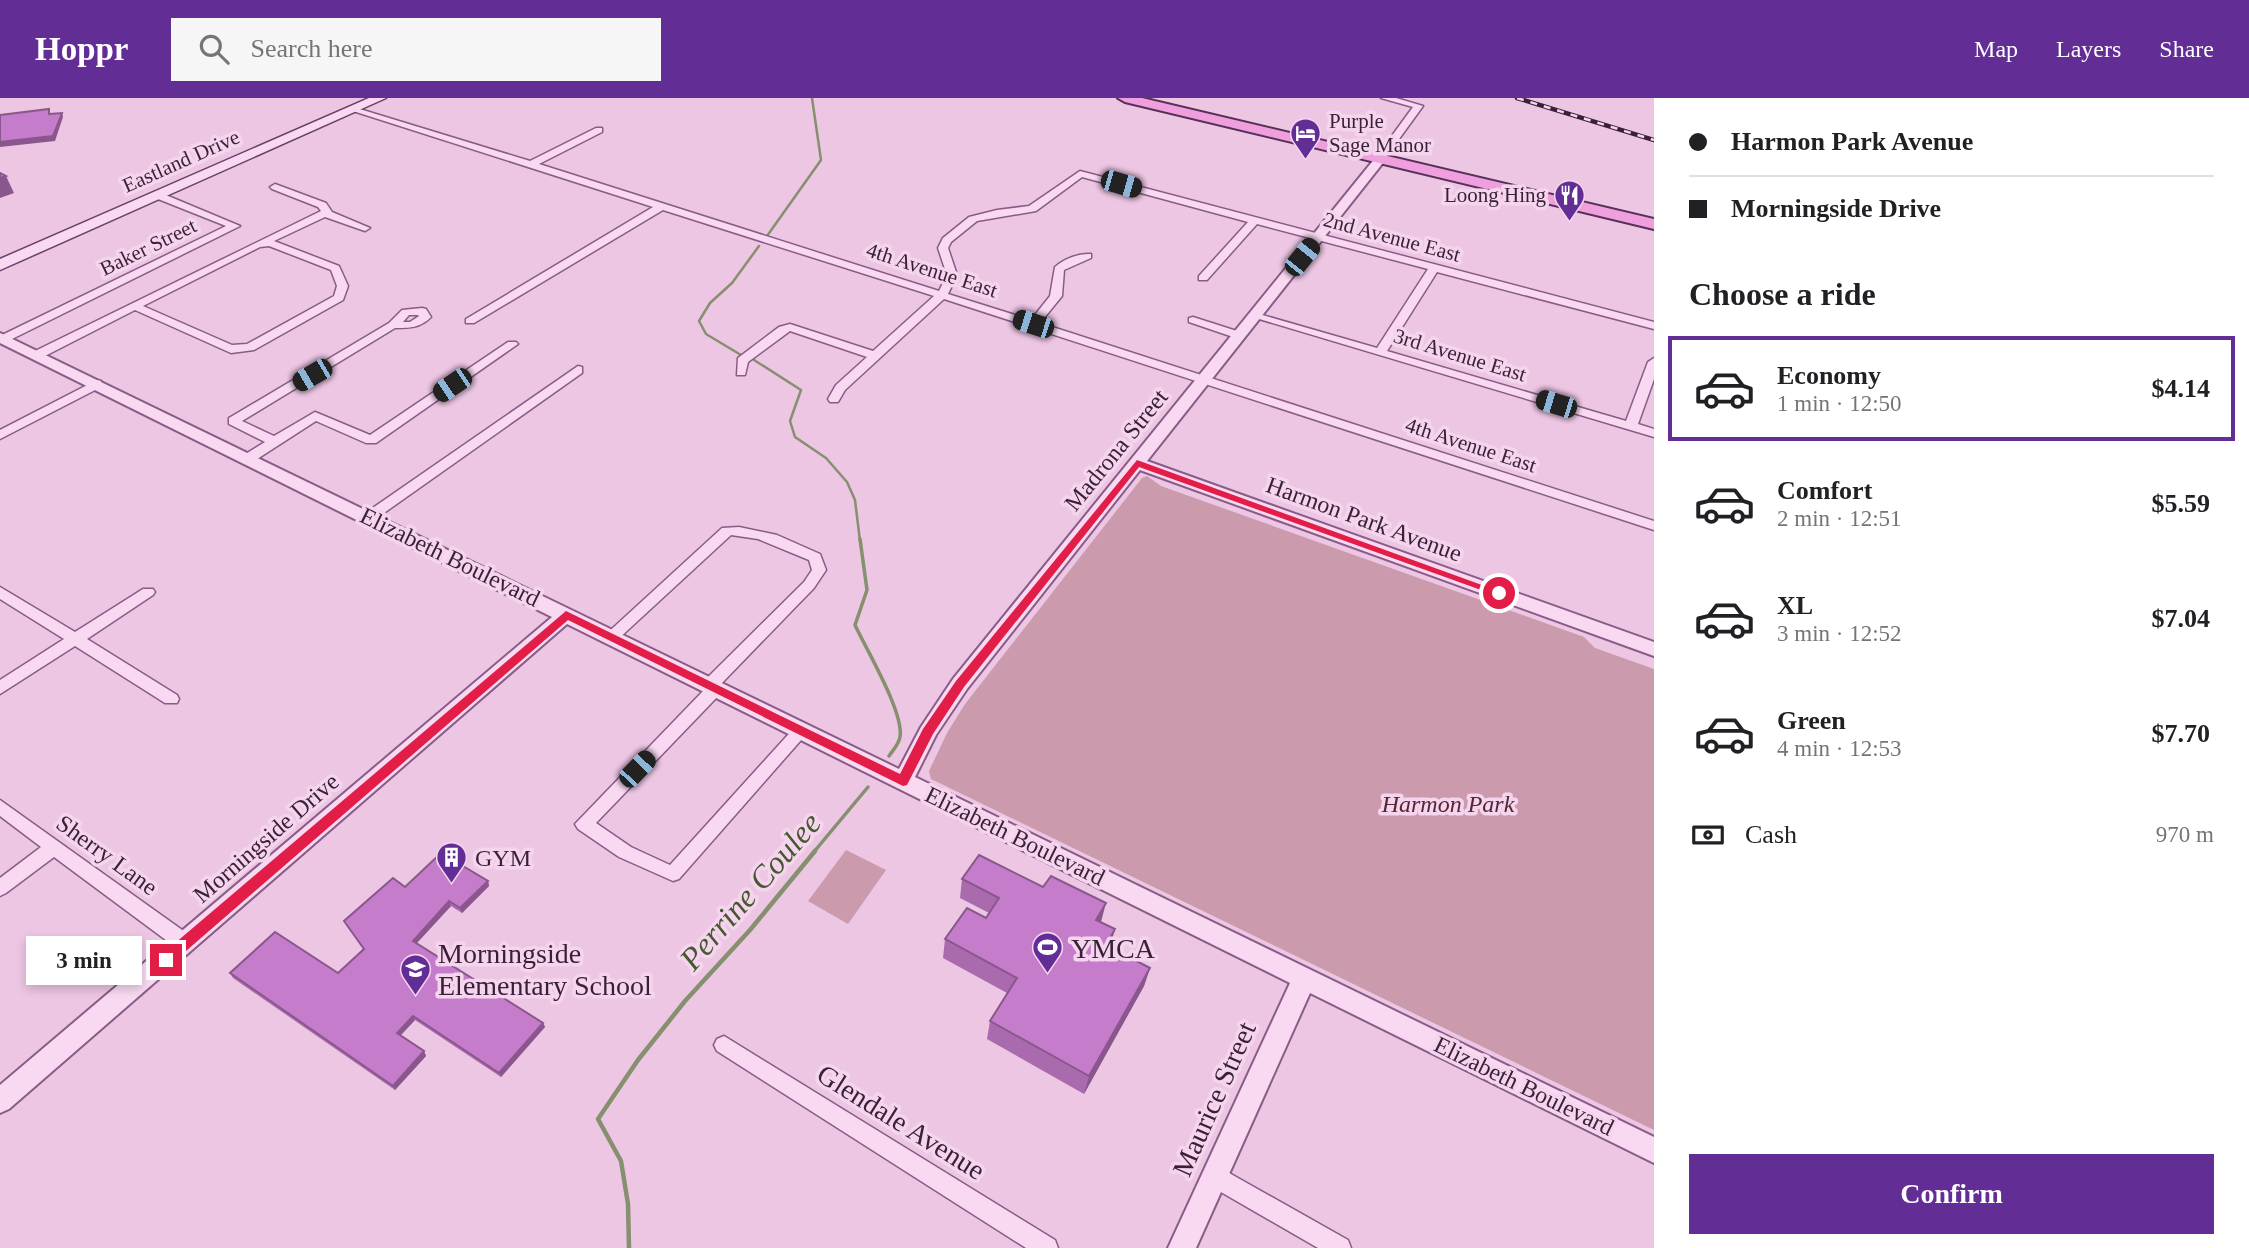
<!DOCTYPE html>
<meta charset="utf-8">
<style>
:root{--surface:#fff;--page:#f6f6f6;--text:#202124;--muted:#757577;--line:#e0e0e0;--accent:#632d96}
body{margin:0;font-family:"Times New Roman",serif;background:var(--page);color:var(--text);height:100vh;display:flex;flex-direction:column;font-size:26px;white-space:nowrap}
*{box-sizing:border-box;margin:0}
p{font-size:23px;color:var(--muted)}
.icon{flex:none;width:38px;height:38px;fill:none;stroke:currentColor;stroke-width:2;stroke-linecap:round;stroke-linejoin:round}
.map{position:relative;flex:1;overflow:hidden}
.side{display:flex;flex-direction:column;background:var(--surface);width:595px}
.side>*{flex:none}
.hud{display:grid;align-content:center;height:154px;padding:0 35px;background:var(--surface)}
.end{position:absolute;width:32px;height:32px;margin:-16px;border:9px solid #e11d48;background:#fff;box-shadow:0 0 0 4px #fff}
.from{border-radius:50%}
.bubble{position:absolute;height:49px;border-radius:0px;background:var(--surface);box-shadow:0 4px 10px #0003;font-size:23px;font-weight:800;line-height:49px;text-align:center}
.car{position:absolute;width:21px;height:42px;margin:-21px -10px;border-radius:9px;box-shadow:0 0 5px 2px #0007;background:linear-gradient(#222 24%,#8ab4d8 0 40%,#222 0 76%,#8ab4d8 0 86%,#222 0)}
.hud b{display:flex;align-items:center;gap:24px;height:66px;font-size:26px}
.hud b+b{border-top:2px solid var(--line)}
.hud i{width:18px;height:18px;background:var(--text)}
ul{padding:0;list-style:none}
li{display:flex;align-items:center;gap:21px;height:105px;margin:0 14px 10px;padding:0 21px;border:4px solid transparent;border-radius:0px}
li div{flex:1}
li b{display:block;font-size:26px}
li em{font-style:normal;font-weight:800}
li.selected{border-color:var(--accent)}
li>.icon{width:63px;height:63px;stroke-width:1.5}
h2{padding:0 35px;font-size:32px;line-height:84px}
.pay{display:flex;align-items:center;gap:18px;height:77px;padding:0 35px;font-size:26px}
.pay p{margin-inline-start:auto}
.primary-button{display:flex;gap:14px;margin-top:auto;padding:14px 35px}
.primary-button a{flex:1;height:80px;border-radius:0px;background:var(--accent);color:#fff;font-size:28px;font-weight:800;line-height:80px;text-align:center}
header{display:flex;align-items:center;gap:42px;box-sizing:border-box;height:98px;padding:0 35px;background:var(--accent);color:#fff}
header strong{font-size:33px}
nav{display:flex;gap:38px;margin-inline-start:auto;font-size:24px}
.search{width:490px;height:63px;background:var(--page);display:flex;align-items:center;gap:18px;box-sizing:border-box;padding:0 24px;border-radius:0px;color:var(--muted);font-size:26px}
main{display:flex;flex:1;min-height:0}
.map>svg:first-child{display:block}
</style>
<header>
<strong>Hoppr</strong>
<div class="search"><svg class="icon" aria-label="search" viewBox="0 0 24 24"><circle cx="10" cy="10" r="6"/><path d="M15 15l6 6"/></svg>Search here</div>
<nav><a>Map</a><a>Layers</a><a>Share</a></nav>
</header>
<main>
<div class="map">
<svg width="1654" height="1150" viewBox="0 0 1654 1150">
<rect width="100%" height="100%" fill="#edc6e4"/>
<path fill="#cb9aac" d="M 1147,378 L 1161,388 L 1584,539 L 1595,550 L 1654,571 L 1654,1032 L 931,681 L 929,673 L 947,635 L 965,606 L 1142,380 Z
M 846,752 L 886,772 L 848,826 L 808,803 Z"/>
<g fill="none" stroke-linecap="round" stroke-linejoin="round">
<path stroke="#868f6e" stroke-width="2.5" d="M 767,138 L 821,62 L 812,0
M 741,257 L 706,236 L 699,223 L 710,205 L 732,185 L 759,148
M 754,262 L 801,292 L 790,323 L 795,339 L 826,360 L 847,384 L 855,402 L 860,443"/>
<path stroke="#868f6e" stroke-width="3.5" d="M 860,441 L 867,492 L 855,527 C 866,551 904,614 900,639 C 899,646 893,652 889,658
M 813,755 L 868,689"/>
<path stroke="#868f6e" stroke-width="4.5" d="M 629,1150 L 628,1106 L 621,1063 L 598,1021 L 638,962 L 685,903 L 750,832 L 815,753"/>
<defs>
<path id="minor" d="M 1381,0 L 1396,0 L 1423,8 L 1383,63 L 1380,64 L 1375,61 L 1413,9 Z
M 353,9 L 530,63 L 596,30 L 602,30 L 602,34 L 539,66 L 939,193 L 947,177 L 938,150 L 943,140 L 969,119 L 997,112 L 1029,108 L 1080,73 L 1654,224 L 1654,231 L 1437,174 L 1387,253 L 1626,323 L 1648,264 L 1654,260 L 1654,281 L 1638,326 L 1654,331 L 1654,339 L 1249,218 L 1259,216 L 1377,250 L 1428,171 L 1257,126 L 1207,182 L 1199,182 L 1199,178 L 1248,124 L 1082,79 L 1036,113 L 977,123 L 951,144 L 948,150 L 957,177 L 948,196 L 1031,222 L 1050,198 L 1055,169 C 1064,161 1079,155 1091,156 L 1091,160 L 1064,172 L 1062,198 L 1040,225 L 1654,423 L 1654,432 L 944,201 L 845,292 L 838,304 L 830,304 L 828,301 L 836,287 L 867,259 L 790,233 L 748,264 L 745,277 L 737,277 L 738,260 L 779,229 L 790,226 L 873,253 L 934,198 L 663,112 L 474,225 L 466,225 L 466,221 L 653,109 L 353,13 Z
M 275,86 L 326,105 L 332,114 L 370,130 L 365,133 L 325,119 L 274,143 L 339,168 L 348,188 L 343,202 L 254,252 L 231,255 L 135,212 L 41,260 L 33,260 L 33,254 L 321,113 L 318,109 L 272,91 L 270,89 ZM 269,148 L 331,172 L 337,188 L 334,198 L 247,246 L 232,247 L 143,208 L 260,149 Z
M 153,95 L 161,95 L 240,128 L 8,243 L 0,244 L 0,238 L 226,128 L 153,99 Z
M 422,210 L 426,211 L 431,219 C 420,230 410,230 395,230 L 242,323 L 274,338 L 315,314 L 370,337 L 508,244 L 516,244 L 518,246 L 376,345 L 366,345 L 316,323 L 254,363 L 244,363 L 244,357 L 265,344 L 229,326 L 229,320 L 389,225 L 402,212 ZM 409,217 L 418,217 L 419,218 L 410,224 L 403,224 Z
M 1193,219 L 1243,235 L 1245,237 L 1239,241 L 1189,224 L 1189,220 Z
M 578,268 L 582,269 L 582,275 L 374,422 L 364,422 L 362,419 L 364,416 Z
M 97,282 L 101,283 L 101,289 L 0,341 L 0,332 Z
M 739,429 L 777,437 L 820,456 L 826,472 L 814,490 L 721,586 L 724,590 L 722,594 L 596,725 L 631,749 L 670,767 L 795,629 L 807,629 L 809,633 L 679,781 L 673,783 L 619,759 L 578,731 L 575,726 L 705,591 L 702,587 L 704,583 L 804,484 L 812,472 L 809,462 L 758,441 L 731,437 L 616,543 L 611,544 L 603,539 L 722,430 Z
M 0,489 L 75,534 L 143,491 L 153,491 L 155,494 L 153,497 L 87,541 L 177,597 L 179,601 L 177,605 L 165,605 L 75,548 L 0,596 L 0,582 L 64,541 L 0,501 Z
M 0,702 L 192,839 L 195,845 L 192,851 L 185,853 L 178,851 L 54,759 L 6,795 L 0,798 L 0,780 L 41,749 L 0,718 Z
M 724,938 L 1055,1142 L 1058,1150 L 1026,1150 L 717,953 L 714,947 L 717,941 Z
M 1215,1067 L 1348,1142 L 1351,1150 L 1318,1150 L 1207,1086 L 1204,1078 L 1207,1070 Z"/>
<path id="tertiary" d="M 1376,59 L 1386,61 L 1147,363 L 1654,544 L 1654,558 L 1140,372 L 967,591 L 936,637 L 915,679 L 1654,1039 L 1654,1065 L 1310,895 L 1196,1150 L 1168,1150 L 1290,885 L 567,526 L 9,1011 L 0,1015 L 0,987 L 552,519 L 0,245 L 0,235 L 899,671 L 921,629 L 953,581 Z"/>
<path id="secondary" d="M 369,0 L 386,0 L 0,172 L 0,161 Z"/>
<path id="primary" d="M 1118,0 L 1142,0 L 1654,121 L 1654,131 L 1125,4 Z"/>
</defs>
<use href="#minor" stroke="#885c86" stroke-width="3"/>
<use href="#tertiary" stroke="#885c86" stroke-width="4"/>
<use href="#secondary" stroke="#6a3f69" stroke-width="3"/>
<use href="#primary" stroke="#563056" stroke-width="4"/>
<use href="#minor" fill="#f8d9f1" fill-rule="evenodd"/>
<use href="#tertiary" fill="#f8d9f1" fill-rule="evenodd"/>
<use href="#secondary" fill="#f8d9f1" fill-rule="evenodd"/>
<use href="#primary" fill="#ef9fde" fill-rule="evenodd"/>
<defs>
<path id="rail" d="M 1517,0 L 1654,42"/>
</defs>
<use href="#rail" stroke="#391f38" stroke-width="4.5"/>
<use href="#rail" stroke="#f5d5ed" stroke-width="2.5" stroke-dasharray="7" stroke-linecap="butt"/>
</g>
<path fill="#a96bae" d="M 962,781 L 1101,824 L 1110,849 L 1150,870 L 1144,888 L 1084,996 L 987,941 L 990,923 L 1007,895 L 943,860 L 945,841 L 986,820 L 989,815 L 960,800 Z
M 488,783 L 489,788 L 462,815 L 451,808 L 417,845 L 543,925 L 545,929 L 501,979 L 415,922 L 401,937 L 424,953 L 426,958 L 395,992 L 233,880 L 230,875 L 338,875 L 363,851 L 344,823 L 405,789 Z"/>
<path fill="#8a578d" d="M 62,15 L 63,19 L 55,43 L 0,49 L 0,44 Z
M 6,78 L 14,95 L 0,100 L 0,80 Z
M 488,783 L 489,788 L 462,815 L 460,810 Z
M 449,803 L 451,808 L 415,847 L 413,843 Z
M 1106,805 L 1101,824 L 1096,822 Z
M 1115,831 L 1110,850 L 1106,847 Z
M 1150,870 L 1144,888 L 1084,996 L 1089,978 Z
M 413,918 L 415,922 L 399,939 L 397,935 Z
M 543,925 L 545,929 L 501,979 L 499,975 Z
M 424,953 L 426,958 L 395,992 L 393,988 Z"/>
<path fill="#c57cca" stroke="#8a578d" stroke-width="2" d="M 49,11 L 49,16 L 62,15 L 53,38 L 0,44 L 0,17 Z
M 0,75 L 6,78 L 0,80 Z
M 441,755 L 488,783 L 460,810 L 449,803 L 413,843 L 543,925 L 499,975 L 413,918 L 397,935 L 424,953 L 393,988 L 230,875 L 275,834 L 338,875 L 364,851 L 344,823 L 393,780 L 405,789 Z
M 979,757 L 1043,789 L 1051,778 L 1106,805 L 1096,822 L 1115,831 L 1106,847 L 1150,870 L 1089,978 L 990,923 L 1017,880 L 945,841 L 967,810 L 986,820 L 999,800 L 962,781 Z"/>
<path fill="#e11d48" d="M 1137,362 L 1504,495 L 1495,497 L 1139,369 L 964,589 L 933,636 L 907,687 L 903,688 L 568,522 L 171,866 L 161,866 L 161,857 L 566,513 L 900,676 L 923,631 L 956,583 Z"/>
<defs>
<symbol id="hotel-pin" viewBox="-11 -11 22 30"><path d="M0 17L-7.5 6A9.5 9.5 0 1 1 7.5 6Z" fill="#632d96" stroke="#f5d5ed"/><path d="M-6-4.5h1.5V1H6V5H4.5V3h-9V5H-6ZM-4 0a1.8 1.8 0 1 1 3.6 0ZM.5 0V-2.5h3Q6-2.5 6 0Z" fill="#fff"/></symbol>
<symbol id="restaurant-pin" viewBox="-11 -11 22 30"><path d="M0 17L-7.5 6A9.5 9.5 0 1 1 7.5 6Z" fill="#632d96" stroke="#f5d5ed"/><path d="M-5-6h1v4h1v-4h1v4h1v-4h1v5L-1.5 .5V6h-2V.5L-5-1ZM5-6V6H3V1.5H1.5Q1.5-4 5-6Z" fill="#fff"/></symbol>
<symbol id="building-pin" viewBox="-11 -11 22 30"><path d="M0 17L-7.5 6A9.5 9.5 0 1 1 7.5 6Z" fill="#632d96" stroke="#f5d5ed"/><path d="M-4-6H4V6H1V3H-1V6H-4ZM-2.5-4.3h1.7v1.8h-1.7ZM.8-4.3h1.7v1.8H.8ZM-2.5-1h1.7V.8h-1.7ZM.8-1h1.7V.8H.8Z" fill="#fff"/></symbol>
<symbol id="stadium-pin" viewBox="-11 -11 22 30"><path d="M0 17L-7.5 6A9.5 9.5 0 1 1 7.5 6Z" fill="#632d96" stroke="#f5d5ed"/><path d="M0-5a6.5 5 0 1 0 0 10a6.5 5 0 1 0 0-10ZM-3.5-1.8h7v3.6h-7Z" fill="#fff"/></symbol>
<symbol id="school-pin" viewBox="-11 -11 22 30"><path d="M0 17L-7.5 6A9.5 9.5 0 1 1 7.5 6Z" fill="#632d96" stroke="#f5d5ed"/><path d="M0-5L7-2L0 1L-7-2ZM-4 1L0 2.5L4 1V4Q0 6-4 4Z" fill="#fff"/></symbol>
</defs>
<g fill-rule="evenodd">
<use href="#hotel-pin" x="1288" y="18" width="35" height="47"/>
<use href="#restaurant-pin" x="1552" y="80" width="35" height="47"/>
<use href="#building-pin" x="434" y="742" width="35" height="47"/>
<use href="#stadium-pin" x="1030" y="832" width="35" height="47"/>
<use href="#school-pin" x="398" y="854" width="35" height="47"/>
</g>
<g text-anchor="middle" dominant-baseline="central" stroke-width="7" stroke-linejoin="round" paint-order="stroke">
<g font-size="21" fill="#391f38" stroke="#f5d5ed" text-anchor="start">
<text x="1329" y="23">Purple<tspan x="1329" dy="24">Sage Manor</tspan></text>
<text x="1546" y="97" text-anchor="end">Loong Hing</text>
</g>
<g font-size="21" fill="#391f38" stroke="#f5d5ed">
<text transform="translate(181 63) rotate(-24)">Eastland Drive</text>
<text transform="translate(1392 139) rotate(15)">2nd Avenue East</text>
<text transform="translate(148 149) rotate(-26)">Baker Street</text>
<text transform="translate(932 172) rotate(18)">4th Avenue East</text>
<text transform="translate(1460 257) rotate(17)">3rd Avenue East</text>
<text transform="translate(1471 347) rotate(18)">4th Avenue East</text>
</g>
<g font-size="24" fill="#391f38" stroke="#f5d5ed">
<text transform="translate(1116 352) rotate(-51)">Madrona Street</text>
<text transform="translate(1364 421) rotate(20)">Harmon Park Avenue</text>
<text transform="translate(450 459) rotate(26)">Elizabeth Boulevard</text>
<text transform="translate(1015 738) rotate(26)">Elizabeth Boulevard</text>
<text transform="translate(266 740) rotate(-41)">Morningside Drive</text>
<text transform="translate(107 757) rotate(36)">Sherry Lane</text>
<text transform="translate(1524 988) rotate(26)">Elizabeth Boulevard</text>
</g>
<g font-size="24" font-style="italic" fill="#542631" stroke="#f5d5ed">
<text x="1448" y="706">Harmon Park</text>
</g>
<g font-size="24" fill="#391f38" stroke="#f5d5ed" text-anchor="start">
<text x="475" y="760">GYM</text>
</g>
<g font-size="28" fill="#391f38" stroke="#f5d5ed" text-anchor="start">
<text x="1071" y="850">YMCA</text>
<text x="438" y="855">Morningside<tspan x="438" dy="32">Elementary School</tspan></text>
</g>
<g font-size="28" fill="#391f38" stroke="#f5d5ed">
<text transform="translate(1214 1001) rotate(-66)">Maurice Street</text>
<text transform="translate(901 1024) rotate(32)">Glendale Avenue</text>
</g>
<g font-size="32" font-style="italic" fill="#45582f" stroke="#f5d5ed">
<text transform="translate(750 793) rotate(-49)">Perrine Coulee</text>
</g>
</g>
</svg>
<i class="end from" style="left:1499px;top:495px"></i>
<i class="end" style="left:166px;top:862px"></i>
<div class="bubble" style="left:26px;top:838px;width:116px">3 min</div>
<i class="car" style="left:1121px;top:86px;rotate:106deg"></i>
<i class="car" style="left:1302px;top:159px;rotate:39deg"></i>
<i class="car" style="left:1033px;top:226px;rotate:288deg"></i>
<i class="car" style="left:312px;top:277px;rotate:240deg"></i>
<i class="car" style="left:452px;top:287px;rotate:236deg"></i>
<i class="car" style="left:1556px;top:306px;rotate:287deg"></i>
<i class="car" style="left:637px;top:671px;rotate:44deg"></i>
</div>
<section class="side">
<div class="hud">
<b><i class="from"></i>Harmon Park Avenue</b>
<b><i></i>Morningside Drive</b>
</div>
<h2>Choose a ride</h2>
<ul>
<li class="selected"><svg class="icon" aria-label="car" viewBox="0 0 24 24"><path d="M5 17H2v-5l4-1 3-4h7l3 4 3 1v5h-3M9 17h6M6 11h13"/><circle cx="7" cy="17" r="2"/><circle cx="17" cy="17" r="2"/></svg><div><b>Economy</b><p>1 min · 12:50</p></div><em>$4.14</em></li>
<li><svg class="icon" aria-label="car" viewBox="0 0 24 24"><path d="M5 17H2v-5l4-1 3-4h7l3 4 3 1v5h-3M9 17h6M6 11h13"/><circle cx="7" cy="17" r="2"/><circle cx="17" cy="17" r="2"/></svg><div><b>Comfort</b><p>2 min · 12:51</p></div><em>$5.59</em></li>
<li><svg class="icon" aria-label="car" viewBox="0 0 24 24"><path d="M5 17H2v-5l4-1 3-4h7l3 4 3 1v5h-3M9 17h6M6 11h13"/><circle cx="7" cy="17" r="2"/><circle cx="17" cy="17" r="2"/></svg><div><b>XL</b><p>3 min · 12:52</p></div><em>$7.04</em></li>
<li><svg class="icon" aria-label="car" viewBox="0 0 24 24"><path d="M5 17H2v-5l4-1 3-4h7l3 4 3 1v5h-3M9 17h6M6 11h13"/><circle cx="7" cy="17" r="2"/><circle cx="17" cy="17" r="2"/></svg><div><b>Green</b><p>4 min · 12:53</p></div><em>$7.70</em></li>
</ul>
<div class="pay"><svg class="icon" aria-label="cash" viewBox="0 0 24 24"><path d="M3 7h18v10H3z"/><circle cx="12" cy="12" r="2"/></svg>Cash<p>970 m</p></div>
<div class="primary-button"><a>Confirm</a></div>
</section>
</main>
